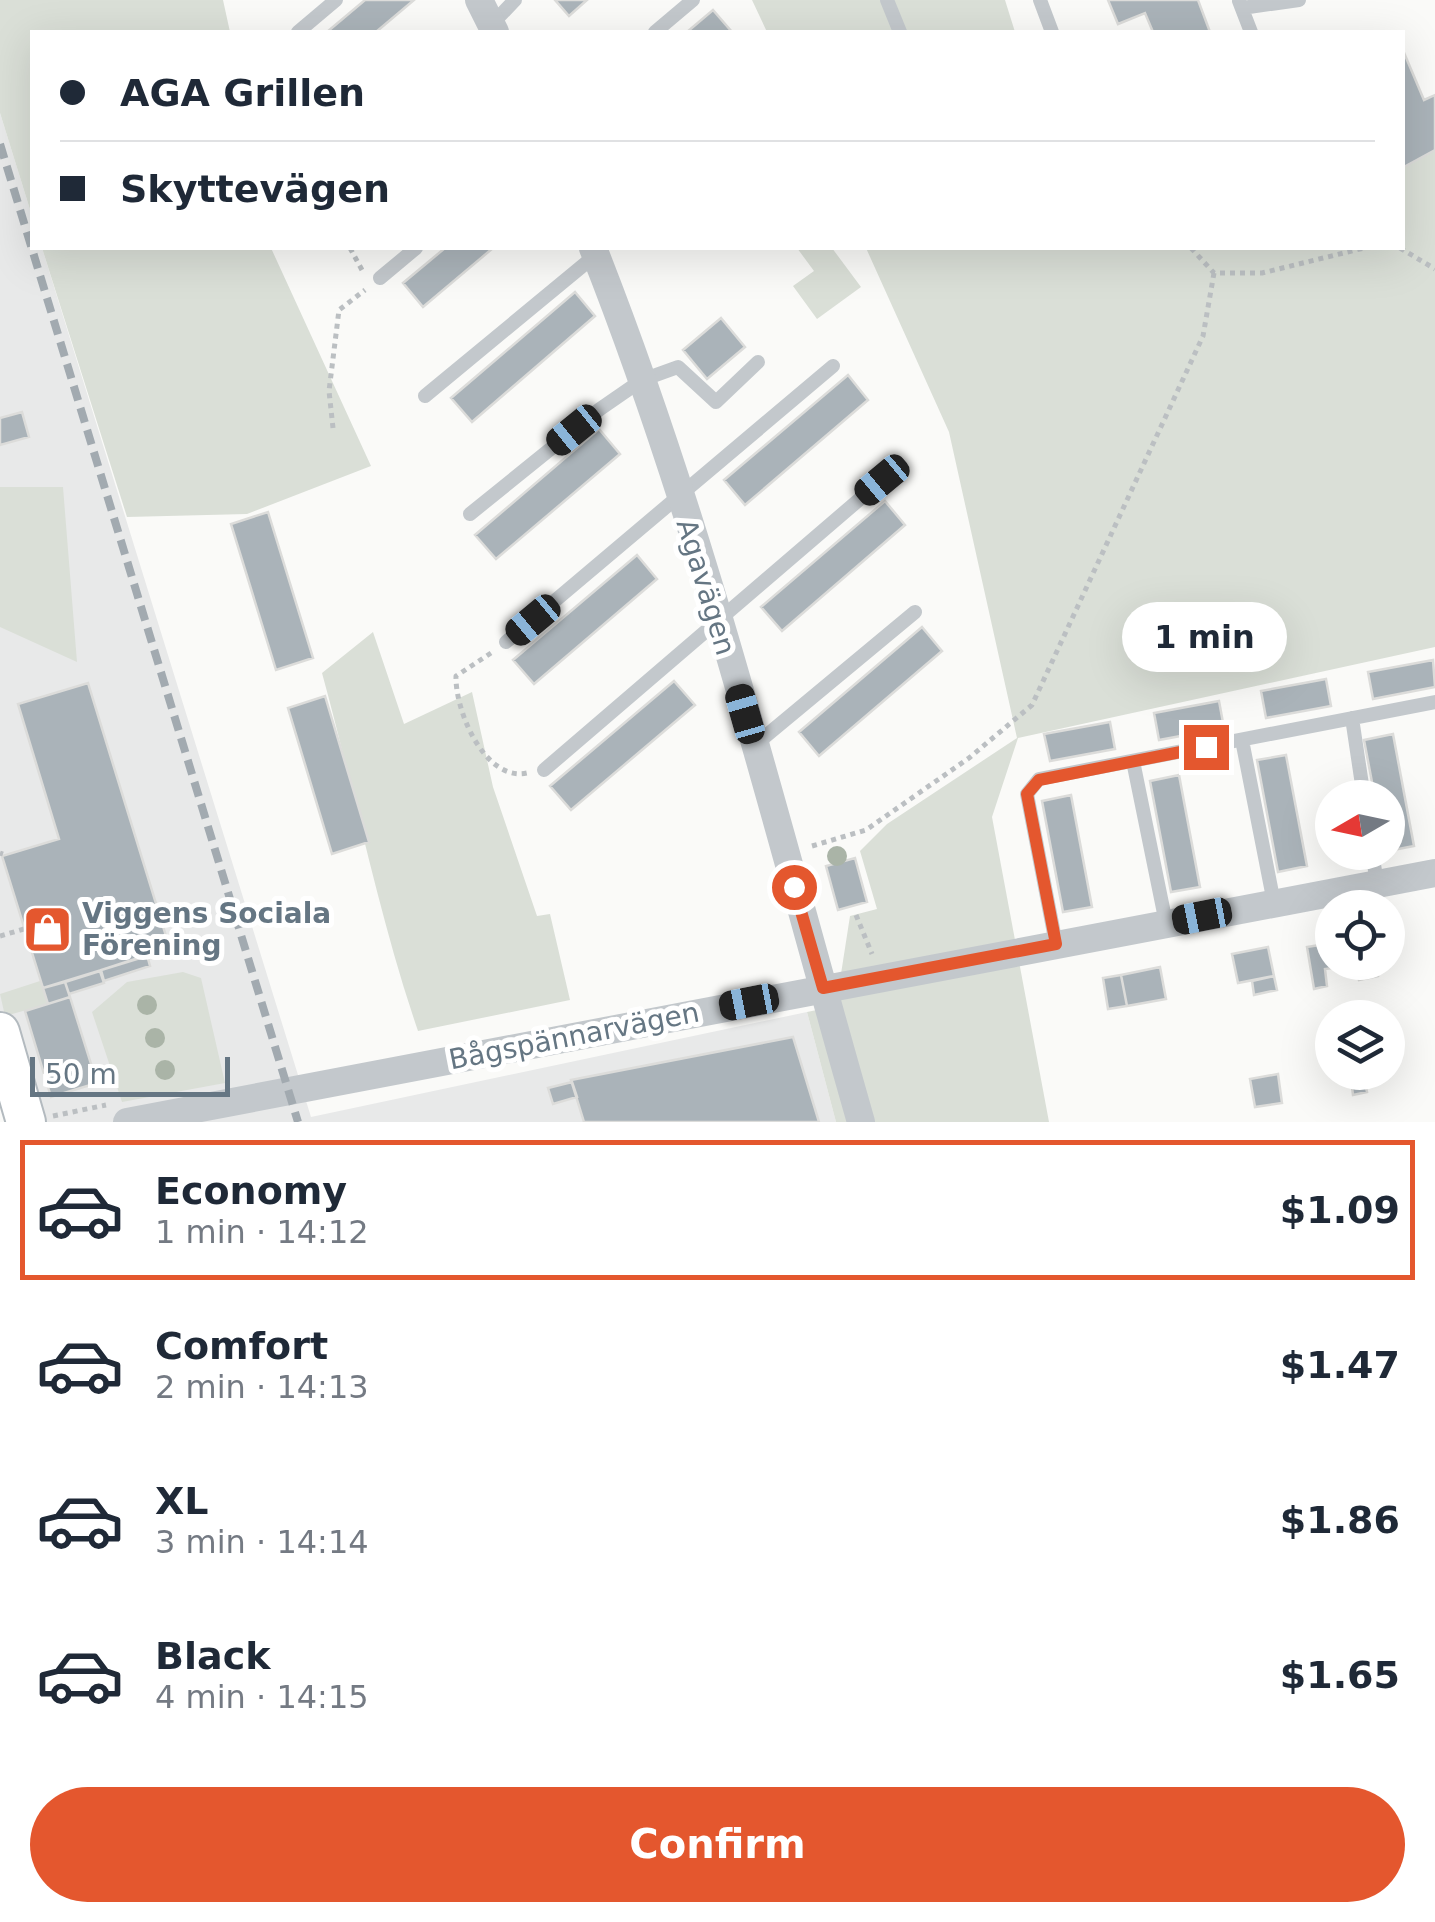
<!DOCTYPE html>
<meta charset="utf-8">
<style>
:root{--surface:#fff;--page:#f6f6f7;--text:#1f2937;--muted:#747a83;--line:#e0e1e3;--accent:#e4572e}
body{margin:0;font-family:"DejaVu Sans",sans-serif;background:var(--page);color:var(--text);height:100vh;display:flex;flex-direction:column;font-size:38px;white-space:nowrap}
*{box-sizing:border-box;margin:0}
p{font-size:32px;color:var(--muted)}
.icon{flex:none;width:55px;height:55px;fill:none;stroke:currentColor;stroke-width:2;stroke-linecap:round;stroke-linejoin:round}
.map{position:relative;height:1122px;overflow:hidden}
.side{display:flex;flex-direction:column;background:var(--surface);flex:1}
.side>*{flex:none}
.banner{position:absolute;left:30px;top:30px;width:1375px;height:220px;border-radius:0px;box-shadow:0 10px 40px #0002;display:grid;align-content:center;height:220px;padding:0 30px;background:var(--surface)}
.needle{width:65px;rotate:261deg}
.fabs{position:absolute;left:1315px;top:780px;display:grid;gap:20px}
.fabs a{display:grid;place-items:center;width:90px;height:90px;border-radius:50%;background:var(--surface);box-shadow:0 10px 40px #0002;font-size:50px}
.scale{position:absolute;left:30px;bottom:25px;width:200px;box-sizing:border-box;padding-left:10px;border:5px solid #657683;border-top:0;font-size:28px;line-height:35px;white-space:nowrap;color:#657683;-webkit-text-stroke:8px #fff;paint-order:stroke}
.end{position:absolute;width:45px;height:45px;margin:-22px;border:12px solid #e4572e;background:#fff;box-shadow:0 0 0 5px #fff}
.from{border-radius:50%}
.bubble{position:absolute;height:70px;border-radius:35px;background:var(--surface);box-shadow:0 10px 40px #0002;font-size:32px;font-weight:800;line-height:70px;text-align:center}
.car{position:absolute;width:30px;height:60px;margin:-30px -15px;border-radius:12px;box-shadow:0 0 8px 2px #0007;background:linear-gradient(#222 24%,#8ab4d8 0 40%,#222 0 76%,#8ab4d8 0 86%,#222 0)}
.banner b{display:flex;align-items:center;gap:35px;height:95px;font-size:38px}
.banner b+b{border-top:2px solid var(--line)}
.banner i{width:25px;height:25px;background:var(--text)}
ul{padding:18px 0 0;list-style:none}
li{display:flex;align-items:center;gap:30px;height:140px;margin:0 20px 15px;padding:0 10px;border:5px solid transparent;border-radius:0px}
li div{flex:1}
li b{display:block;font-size:38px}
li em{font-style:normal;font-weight:800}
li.current{border-color:var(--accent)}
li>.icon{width:90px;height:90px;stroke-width:1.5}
.action{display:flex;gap:20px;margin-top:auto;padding:20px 30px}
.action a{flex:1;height:115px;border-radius:60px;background:var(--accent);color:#fff;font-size:40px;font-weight:800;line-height:115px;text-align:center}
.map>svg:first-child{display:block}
</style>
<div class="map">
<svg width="1435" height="1122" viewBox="0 0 1435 1122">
<rect width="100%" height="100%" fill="#fafaf8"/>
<path fill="#e8e9e9" d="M 0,113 L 32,216 L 32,248 L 42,248 L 311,1117 L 807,1012 L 836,1122 L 26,1122 L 0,1032 Z"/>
<path fill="#dadfd7" d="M 0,0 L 223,0 L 230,32 L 32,32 L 32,216 L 0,113 Z
M 752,0 L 1005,0 L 1015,32 L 767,32 Z
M 1435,150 L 1435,647 L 1018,738 L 992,817 L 1049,1122 L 836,1122 L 807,1012 L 836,1006 L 850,916 L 877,909 L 860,851 L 887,824 L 1017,738 L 949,432 L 866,248 L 1402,248 L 1403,168 Z
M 42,248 L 271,248 L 371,466 L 247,514 L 127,517 Z
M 797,248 L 832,248 L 861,287 L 817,319 L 793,286 L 814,271 Z
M 0,487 L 63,487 L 77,662 L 0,627 Z
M 373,632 L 404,724 L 472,692 L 493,787 L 537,916 L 550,914 L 570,1000 L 418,1031 C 378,914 355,793 322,673 Z
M 183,972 L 201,978 L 225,1083 L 122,1102 L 92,1012 L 127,982 Z
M 40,981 L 48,1004 L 5,1016 L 0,994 Z"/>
<path fill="#aab3b9" stroke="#dcdcda" stroke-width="2.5" d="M 365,0 L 414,0 L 376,32 L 327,32 Z
M 555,0 L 587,0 L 569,16 Z
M 1108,0 L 1198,0 L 1210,32 L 1153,32 L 1145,13 L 1118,24 Z
M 713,10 L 732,32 L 687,32 Z
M 1402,48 L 1424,100 L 1435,95 L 1435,150 L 1402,168 Z
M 445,248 L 493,248 L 423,307 L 403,283 Z
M 575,292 L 595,316 L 472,422 L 451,398 Z
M 721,318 L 745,347 L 707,379 L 683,350 Z
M 848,375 L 868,400 L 745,505 L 724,480 Z
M 22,412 L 29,437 L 0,445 L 0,418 Z
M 599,429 L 620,454 L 496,559 L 475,535 Z
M 885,501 L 905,525 L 782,631 L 761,607 Z
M 268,512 L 313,658 L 276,670 L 231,524 Z
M 637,555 L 657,579 L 534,684 L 513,660 Z
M 922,627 L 942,651 L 819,756 L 799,732 Z
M 1433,660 L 1435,687 L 1373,699 L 1368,672 Z
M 1326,679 L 1331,706 L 1266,718 L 1261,691 Z
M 674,681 L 695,705 L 571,810 L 550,786 Z
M 88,683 L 170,949 L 43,988 L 2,856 L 59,839 L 18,704 Z
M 325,696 L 369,842 L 332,854 L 288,708 Z
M 1219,701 L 1224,728 L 1159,740 L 1154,713 Z
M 1110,722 L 1115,749 L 1050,761 L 1044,734 Z
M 1393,734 L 1414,846 L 1388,851 L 1388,798 L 1375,798 L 1364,740 Z
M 1286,755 L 1307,866 L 1278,872 L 1257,760 Z
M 1179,775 L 1200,887 L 1171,892 L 1150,781 Z
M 1071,795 L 1092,907 L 1063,912 L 1042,801 Z
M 855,858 L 867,902 L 838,910 L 826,866 Z
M 1332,943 L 1332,962 L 1340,967 L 1325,969 L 1327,986 L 1314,989 L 1307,947 Z
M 1268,947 L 1274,976 L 1238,983 L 1232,954 Z
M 147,955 L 150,966 L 104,981 L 101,970 Z
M 1375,962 L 1378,976 L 1359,980 L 1355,962 Z
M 1160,967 L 1166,999 L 1127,1006 L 1121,975 Z
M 100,971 L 104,983 L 69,994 L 65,982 Z
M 1121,975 L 1127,1006 L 1108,1009 L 1103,978 Z
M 1274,976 L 1277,990 L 1254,995 L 1252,981 Z
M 65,982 L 70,997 L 48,1004 L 43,988 Z
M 70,997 L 97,1083 L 51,1097 L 25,1011 Z
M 793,1037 L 819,1122 L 584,1122 L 571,1080 Z
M 1350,1072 L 1363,1072 L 1367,1092 L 1353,1095 Z
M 1278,1074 L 1282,1103 L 1255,1107 L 1250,1079 Z
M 572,1082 L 577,1097 L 553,1104 L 548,1088 Z"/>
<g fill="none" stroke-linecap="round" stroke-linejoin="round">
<defs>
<path id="secondary" d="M 0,1032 L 26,1122"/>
</defs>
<use href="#secondary" stroke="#b3babf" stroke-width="42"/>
<path stroke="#bbbfc2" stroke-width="5" stroke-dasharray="5 5" stroke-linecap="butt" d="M 350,248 L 362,270
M 1191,248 L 1214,273 L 1262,273 L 1364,248
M 1400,248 L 1435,269
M 333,428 L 329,391 L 339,310 L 365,290
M 491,653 L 456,676 C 455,711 485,782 527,773
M 812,846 L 866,830 L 969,758 L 1032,705 L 1203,336 L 1214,273
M 0,853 L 3,854
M 856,915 L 872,954
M 0,936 L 24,929
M 53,1116 L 106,1105"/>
<path stroke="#c3c8cc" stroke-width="14" d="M 887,0 L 900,32
M 1040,0 L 1052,32
M 1239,1 L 1251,32
M 1242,8 L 1299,0
M 490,26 L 515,0
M 298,32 L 336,0
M 655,32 L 693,0
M 380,278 L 416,248
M 425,396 L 598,253
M 470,514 L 600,409 L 642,380 L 678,367 L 716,402 L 758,362
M 506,642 L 833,366
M 1352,718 L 1364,798
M 1242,740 L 1274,903
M 755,745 L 915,612
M 1133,761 L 1166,923
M 544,770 L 882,480
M 1372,852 L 1377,883
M 1056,944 L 1027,794 L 1039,779 L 1435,702"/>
<path stroke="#c3c8cc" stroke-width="28" d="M 479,0 L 495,32
M 593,248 C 705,531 777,830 861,1122
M 127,1122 L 1435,873"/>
<use href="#secondary" stroke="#fff" stroke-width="38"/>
<path stroke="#a2aab0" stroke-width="8" stroke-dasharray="15 8" stroke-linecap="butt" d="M 0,144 L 298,1122"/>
</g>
<g fill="#aab4a7">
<circle cx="837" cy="856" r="10"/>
<circle cx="147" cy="1005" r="10"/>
<circle cx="155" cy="1038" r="10"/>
<circle cx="165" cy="1070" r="10"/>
</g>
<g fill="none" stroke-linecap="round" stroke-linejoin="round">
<path stroke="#e4572e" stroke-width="12" d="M 794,887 L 823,988 L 1056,944 L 1027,794 L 1039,780 L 1206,747"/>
</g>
<defs>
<symbol id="shop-square" viewBox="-11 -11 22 22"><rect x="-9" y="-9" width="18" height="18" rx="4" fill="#e4572e" stroke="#fff"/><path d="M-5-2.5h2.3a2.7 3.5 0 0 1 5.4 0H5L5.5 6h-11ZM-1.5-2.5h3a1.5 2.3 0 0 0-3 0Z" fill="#fff"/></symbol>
</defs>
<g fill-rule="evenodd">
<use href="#shop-square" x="20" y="902" width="55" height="55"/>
</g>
<g text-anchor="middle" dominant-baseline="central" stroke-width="10" stroke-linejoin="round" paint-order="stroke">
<g font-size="28" fill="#657683" stroke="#fff">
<text transform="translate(706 587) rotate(73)">Agavägen</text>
<text transform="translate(574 1036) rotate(-11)">Bågspännarvägen</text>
</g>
<g font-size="28" font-weight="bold" fill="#657683" stroke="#fff" text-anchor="start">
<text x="82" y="913">Viggens Sociala<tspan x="82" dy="32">Förening</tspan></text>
</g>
</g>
</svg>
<div class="fabs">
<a><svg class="needle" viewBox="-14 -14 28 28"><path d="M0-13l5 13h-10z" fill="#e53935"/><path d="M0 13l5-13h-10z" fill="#747a83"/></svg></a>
<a><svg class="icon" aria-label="locate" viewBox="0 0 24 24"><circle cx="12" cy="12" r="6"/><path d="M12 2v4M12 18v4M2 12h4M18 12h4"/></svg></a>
<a><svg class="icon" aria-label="layers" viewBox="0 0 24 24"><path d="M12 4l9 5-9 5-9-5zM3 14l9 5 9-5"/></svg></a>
</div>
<div class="scale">50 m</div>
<i class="end from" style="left:794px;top:887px"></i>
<i class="end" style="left:1206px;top:747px"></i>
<div class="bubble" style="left:1122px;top:602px;width:165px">1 min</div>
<i class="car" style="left:574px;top:430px;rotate:231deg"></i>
<i class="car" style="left:882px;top:480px;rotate:230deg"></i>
<i class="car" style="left:533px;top:620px;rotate:230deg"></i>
<i class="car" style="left:745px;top:714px;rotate:344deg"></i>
<i class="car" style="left:1202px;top:916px;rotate:259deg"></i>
<i class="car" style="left:749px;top:1002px;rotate:259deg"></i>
<div class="banner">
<b><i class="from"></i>AGA Grillen</b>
<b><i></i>Skyttevägen</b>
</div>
</div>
<section class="side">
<ul>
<li class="current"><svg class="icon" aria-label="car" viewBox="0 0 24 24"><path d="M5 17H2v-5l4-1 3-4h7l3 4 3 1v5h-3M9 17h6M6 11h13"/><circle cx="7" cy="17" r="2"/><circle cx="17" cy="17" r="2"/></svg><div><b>Economy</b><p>1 min · 14:12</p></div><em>$1.09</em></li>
<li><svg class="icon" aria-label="car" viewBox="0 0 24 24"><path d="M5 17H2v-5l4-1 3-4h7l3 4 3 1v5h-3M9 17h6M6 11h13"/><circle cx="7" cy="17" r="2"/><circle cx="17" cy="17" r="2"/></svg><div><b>Comfort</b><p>2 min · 14:13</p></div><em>$1.47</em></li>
<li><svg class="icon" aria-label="car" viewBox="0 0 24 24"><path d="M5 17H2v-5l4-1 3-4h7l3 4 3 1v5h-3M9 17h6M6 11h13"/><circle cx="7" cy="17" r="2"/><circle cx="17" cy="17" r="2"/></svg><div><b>XL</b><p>3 min · 14:14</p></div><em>$1.86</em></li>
<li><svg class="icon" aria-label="car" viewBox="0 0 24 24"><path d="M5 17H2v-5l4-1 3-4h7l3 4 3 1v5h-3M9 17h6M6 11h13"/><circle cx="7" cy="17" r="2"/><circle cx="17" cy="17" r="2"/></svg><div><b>Black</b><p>4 min · 14:15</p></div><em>$1.65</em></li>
</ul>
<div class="action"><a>Confirm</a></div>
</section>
